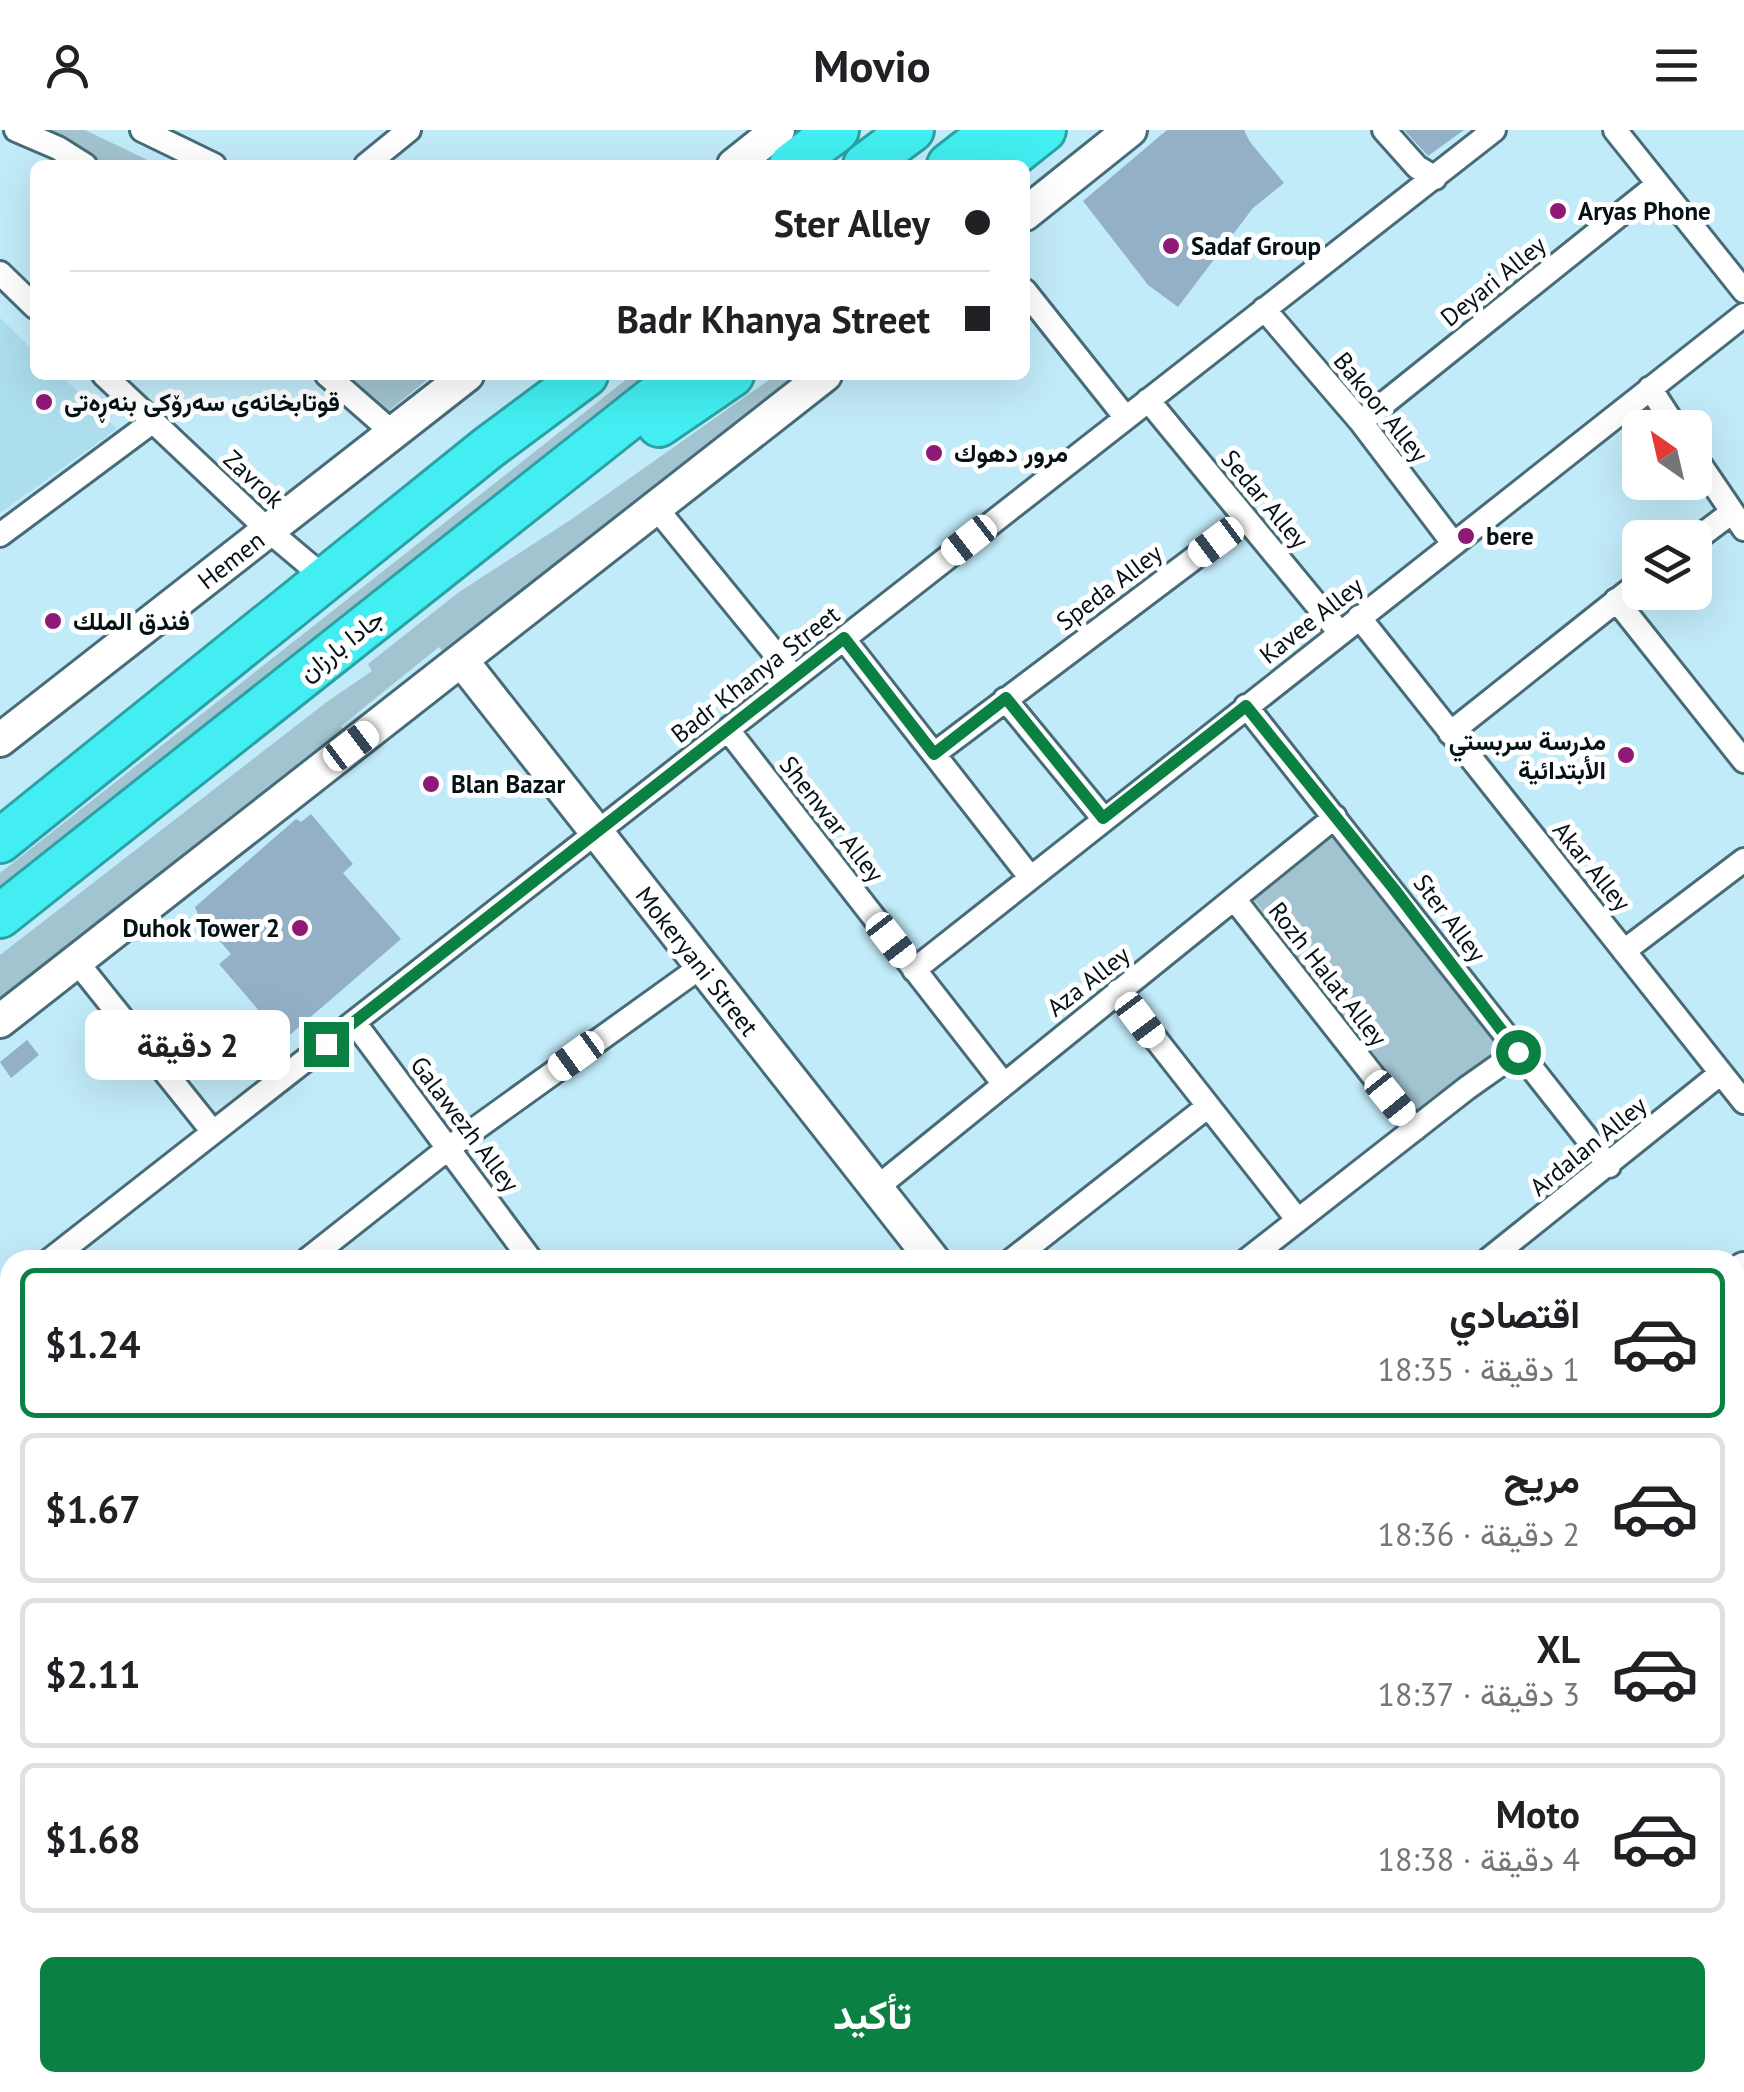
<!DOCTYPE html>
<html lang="ar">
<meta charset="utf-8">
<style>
:root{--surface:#fff;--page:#f6f6f6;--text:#202124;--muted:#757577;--line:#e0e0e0;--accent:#0b8043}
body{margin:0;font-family:"PT Sans",Vazirmatn,sans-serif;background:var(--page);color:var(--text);direction:rtl;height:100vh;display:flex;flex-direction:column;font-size:38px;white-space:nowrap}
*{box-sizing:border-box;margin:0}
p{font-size:32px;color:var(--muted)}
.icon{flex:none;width:55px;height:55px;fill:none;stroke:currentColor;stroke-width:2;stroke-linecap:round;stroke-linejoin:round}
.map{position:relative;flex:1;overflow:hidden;direction:ltr}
.details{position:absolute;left:0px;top:1120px;width:1745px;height:842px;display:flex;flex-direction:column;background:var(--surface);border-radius:30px 30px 0 0;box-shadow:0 10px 40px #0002;direction:rtl}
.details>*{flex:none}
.banner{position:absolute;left:30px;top:30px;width:1000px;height:220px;border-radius:15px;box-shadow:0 10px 40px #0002;direction:rtl;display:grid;align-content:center;height:220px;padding:0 40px;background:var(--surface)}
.needle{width:65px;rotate:326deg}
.controls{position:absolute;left:1622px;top:280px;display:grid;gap:20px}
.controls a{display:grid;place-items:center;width:90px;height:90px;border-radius:15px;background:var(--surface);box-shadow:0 10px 40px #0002;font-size:50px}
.end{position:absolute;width:45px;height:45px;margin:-22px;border:12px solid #0b8043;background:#fff;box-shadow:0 0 0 5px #fff}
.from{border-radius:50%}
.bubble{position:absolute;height:70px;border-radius:15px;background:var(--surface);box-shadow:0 10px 40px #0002;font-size:32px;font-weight:700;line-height:70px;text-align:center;direction:rtl}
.car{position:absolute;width:30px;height:60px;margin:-30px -15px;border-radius:12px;box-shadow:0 0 8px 2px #0007;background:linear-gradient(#fff 24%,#345 0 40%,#fff 0 76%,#345 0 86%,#fff 0)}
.banner b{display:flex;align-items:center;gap:35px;height:95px;font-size:38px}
.banner b+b{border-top:2px solid var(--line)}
.banner i{width:25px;height:25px;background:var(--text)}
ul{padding:18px 0 0;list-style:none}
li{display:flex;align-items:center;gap:30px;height:150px;margin:0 20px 15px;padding:0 20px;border:5px solid var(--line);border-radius:15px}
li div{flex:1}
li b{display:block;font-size:38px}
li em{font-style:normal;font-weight:700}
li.current{border-color:var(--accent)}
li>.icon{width:90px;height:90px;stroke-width:1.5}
.primary-button{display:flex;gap:20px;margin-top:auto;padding:20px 40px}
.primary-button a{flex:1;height:115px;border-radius:15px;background:var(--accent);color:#fff;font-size:40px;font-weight:700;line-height:115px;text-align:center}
header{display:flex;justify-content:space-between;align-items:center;height:130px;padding:0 40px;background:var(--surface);font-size:45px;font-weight:700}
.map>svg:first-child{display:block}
</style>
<header><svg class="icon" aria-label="menu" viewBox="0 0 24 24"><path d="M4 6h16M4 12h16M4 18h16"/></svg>Movio<svg class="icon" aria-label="person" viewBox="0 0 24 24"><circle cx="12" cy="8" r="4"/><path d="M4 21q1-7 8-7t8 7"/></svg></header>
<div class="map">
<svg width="1744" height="1962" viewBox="0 0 1744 1962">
<rect width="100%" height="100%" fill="#c2ebf9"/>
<path fill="#addeed" d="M 0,188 L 35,222 L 35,245 L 60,245 L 117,299 L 0,383 Z"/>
<path fill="#a2c4d0" d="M 15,0 L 85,0 L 158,35 L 96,35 Z
M 342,245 L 433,245 L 386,283 Z
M 632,245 L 665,245 L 0,767 L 0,743 Z
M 776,245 L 809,245 L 450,530 L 439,517 L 341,596 L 350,610 L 0,886 L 0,825 L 328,571 L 372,541 L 368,534 L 459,462 L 569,391 Z
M 1335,703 L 1510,918 L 1422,985 L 1254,770 Z
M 1744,1314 L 1744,1799 L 1735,1785 L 1735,1319 Z"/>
<path fill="#94b0c7" d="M 1167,0 L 1244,0 L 1250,12 L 1284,53 L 1253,78 L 1178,177 L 1148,155 L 1083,71 Z
M 1404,0 L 1464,0 L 1428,26 Z
M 311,684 L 353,734 L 343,743 L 401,809 L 284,910 L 219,834 L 231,824 L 199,787 L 195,777 L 296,689 L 301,692 Z
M 27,910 L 39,925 L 11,948 L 0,932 Z"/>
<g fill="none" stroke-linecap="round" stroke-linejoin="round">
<defs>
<path id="street" d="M 16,0 L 58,18 L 85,35
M 142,0 L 214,35
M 1384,0 L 1417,37 L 1435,48
M 1615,0 L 1744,161
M 366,35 L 409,0
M 0,143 L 35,177
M 1025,161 L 1126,288
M 1264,179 L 1361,292 L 1453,413
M 104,245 L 269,401 L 326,449
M 327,245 L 392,302
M 1650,258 L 1676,298
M 1148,270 L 1340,503
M 1361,292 L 1658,54
M 1695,327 L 1744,399
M 657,379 L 794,547
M 0,405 L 152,292
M 1695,410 L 1731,383
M 1616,470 L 1744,631
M 1359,487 L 1744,972
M 844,509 L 1030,747
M 1005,569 L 1103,688
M 1246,576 L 1609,1036
M 728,600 L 1003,953
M 1450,603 L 1640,452
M 934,624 L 1246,389
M 1235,770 L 1415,999
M 1624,821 L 1744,730
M 77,832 L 213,1002
M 914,840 L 1744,185
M 1118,861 L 1297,1089
M 354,892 L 531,1130
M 875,1059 L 1335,687
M 50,1130 L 1494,0
M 307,1130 L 450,1017 L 702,836
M 1012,1130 L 1207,977
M 1247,1130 L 1467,958 L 1518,922
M 1488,1130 L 1721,943
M 0,1179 L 10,1191
M 0,1730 L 10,1743
M 0,1815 L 10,1807
M 153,1952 L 161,1962
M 629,1952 L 636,1962
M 1479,1952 L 1498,1962
M 51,1962 L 64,1952
M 1007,1962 L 1019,1952"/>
<path id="secondary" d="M 734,35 L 778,0
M 1025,84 L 1130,0
M 462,531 L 933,1130
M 0,610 L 467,245
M 0,891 L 825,245
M 1735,1146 L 1744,1139
M 1735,1186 L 1744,1179
M 0,1415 L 10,1427
M 0,1468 L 10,1481
M 380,1952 L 387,1962
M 420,1952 L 427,1962
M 695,1962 L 707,1952
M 743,1962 L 755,1952"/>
<path id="highway" d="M 791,35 L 837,0
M 865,35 L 912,0
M 949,35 L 994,0
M 1000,35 L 1044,0
M 659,295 L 732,245
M 0,711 L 488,318 L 586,245
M 0,786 L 683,245"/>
</defs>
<use href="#street" stroke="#476c78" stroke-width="28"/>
<use href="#secondary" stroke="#476c78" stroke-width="38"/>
<use href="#highway" stroke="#2ca1a5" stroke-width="48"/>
<use href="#street" stroke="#fff" stroke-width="22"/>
<use href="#secondary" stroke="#fff" stroke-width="32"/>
<use href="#highway" stroke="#42eef1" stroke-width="42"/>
</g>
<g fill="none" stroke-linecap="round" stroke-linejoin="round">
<path stroke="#0b8043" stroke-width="12" d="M 326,914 L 844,508 L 934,624 L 1006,568 L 1103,688 L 1246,576 L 1394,759 L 1518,922"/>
</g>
<g fill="#901876" stroke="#fff" stroke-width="4">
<circle cx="1558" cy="81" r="10"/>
<circle cx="1171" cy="116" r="10"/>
<circle cx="44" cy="272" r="10"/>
<circle cx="934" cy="323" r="10"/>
<circle cx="1466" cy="406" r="10"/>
<circle cx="53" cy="491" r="10"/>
<circle cx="1626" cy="625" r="10"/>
<circle cx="431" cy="654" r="10"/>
<circle cx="300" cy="798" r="10"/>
</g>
<g text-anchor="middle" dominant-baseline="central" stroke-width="10" stroke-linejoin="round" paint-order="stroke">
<g font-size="25" font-weight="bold" fill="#041217" stroke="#fff" text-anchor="start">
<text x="1578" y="81">Aryas Phone</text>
<text x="1191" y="116">Sadaf Group</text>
<text x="64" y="272">قوتابخانەی سەرۆکی بنەڕەتی</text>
<text x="954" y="323">مرور دهوك</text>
<text x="1486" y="406">bere</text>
<text x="73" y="491">فندق الملك</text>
<text x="1606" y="611" text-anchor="end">مدرسة سربستي<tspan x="1606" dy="29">الأبتدائية</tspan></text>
<text x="451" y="654">Blan Bazar</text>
<text x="280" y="798" text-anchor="end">Duhok Tower 2</text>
</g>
<g font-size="25" fill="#041217" stroke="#fff">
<text transform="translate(1493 151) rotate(-39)">Deyari Alley</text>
<text transform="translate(1381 277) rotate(51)">Bakoor Alley</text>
<text transform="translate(254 349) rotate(43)">Zavrok</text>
<text transform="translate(1265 369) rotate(50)">Sedar Alley</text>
<text transform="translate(231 430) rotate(-38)">Hemen</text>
<text transform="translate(1109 457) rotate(-37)">Speda Alley</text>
<text transform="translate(1311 490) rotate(-38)">Kavee Alley</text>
<text transform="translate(341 515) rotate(-38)">جادا بارزان</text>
<text transform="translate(755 544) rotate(-38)">Badr Khanya Street</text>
<text transform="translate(832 689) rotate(52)">Shenwar Alley</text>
<text transform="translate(1592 736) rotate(51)">Akar Alley</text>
<text transform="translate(1450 788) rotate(53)">Ster Alley</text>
<text transform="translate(697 831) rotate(52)">Mokeryani Street</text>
<text transform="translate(1328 844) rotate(52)">Rozh Halat Alley</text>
<text transform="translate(1088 851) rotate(-38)">Aza Alley</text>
<text transform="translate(465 994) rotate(53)">Galawezh Alley</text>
<text transform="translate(1588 1016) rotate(-39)">Ardalan Alley</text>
</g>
</g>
</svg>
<div class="controls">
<a><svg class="needle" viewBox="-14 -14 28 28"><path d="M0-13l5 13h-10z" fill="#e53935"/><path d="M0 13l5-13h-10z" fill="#757577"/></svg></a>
<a><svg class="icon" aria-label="layers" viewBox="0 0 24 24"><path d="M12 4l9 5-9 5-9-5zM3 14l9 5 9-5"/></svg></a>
</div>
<i class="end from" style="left:1518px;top:922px"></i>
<i class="end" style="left:326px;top:914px"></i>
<div class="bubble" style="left:85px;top:880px;width:205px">2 دقيقة</div>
<i class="car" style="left:969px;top:410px;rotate:232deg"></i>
<i class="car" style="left:1216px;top:412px;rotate:233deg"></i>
<i class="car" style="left:351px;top:616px;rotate:53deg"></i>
<i class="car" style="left:891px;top:810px;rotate:142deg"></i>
<i class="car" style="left:1140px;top:890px;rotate:143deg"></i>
<i class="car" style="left:576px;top:926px;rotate:234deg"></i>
<i class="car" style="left:1390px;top:968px;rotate:141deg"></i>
<div class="banner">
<b><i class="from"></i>Ster Alley</b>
<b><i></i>Badr Khanya Street</b>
</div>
<section class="details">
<ul>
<li class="current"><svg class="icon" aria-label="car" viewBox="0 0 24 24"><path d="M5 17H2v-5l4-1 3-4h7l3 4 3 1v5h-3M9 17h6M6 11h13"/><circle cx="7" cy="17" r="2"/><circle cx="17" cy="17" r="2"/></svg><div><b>اقتصادي</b><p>1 دقيقة · 18:35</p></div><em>$1.24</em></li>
<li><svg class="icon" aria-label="car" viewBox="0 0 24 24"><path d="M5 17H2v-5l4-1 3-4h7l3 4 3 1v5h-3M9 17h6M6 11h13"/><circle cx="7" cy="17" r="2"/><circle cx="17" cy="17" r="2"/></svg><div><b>مريح</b><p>2 دقيقة · 18:36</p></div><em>$1.67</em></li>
<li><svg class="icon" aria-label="car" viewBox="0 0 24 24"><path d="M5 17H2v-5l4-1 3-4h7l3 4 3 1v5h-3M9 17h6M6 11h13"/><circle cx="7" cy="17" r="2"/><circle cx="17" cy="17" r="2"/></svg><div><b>XL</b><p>3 دقيقة · 18:37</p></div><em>$2.11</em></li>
<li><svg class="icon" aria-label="car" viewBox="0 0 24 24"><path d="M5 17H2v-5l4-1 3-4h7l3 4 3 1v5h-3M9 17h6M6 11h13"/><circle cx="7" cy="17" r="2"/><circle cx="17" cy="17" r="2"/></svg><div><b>Moto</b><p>4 دقيقة · 18:38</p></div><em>$1.68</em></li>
</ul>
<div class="primary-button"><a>تأكيد</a></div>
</section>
</div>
